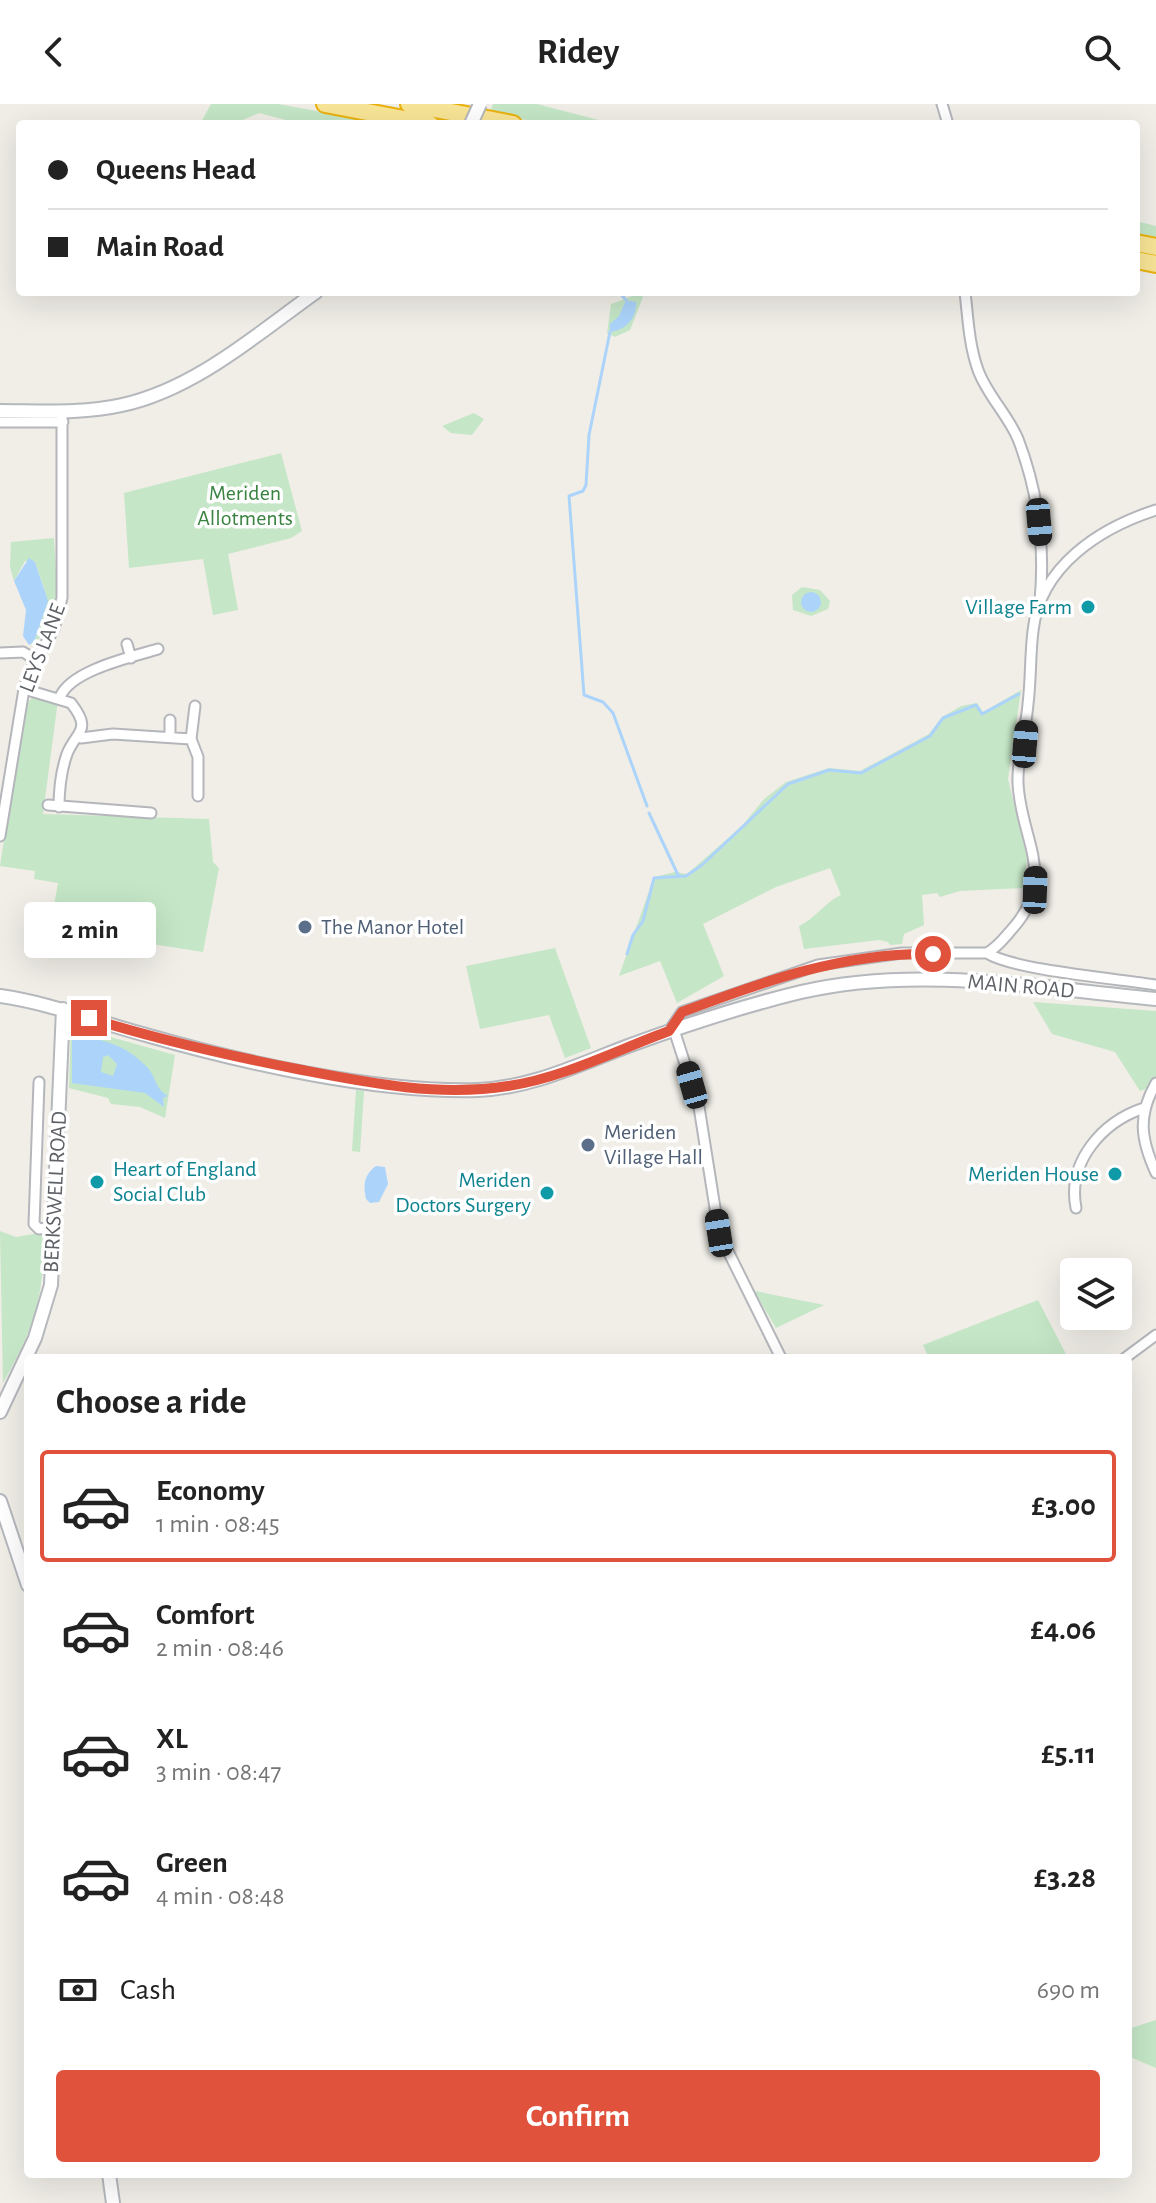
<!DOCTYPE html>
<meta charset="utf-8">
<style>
:root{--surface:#fff;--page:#f6f6f6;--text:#222;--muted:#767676;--line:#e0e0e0;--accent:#e1523c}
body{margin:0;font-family:"Alegreya Sans",sans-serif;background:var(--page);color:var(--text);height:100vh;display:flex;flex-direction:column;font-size:30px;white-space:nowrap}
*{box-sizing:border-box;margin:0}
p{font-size:26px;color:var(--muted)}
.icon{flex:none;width:44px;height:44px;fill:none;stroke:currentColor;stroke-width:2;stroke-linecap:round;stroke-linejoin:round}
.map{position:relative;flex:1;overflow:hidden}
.panel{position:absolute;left:24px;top:1250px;width:1108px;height:824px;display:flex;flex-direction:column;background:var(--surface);border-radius:8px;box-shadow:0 8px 32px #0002}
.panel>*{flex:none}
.banner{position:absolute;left:16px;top:16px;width:1124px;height:176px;border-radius:8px;box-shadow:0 8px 32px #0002;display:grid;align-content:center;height:176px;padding:0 32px;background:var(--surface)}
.fabs{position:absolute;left:1060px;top:1154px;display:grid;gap:16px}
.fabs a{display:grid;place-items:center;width:72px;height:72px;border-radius:8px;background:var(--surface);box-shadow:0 8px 32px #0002;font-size:40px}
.end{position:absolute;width:36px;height:36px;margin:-18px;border:10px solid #e1523c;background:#fff;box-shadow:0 0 0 4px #fff}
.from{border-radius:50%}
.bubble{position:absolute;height:56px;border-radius:8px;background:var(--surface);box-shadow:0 8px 32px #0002;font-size:26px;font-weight:700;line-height:56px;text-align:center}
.car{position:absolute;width:24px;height:48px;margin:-24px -12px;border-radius:10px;box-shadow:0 0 6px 2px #0007;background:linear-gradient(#222 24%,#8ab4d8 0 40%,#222 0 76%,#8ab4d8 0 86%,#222 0)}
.banner b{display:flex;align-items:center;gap:28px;height:76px;font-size:30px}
.banner b+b{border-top:2px solid var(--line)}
.banner i{width:20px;height:20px;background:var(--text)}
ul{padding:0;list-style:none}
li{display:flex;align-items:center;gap:24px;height:112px;margin:0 16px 12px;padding:0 16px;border:4px solid transparent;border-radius:8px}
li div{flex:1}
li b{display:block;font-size:30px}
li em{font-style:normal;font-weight:700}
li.active{border-color:var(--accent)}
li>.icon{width:72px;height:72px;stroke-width:1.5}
h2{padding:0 32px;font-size:36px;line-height:96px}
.pay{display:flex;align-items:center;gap:20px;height:88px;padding:0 32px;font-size:30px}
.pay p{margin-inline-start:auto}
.cta{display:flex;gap:16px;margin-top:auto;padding:16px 32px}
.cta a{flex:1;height:92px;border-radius:8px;background:var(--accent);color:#fff;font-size:32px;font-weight:700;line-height:92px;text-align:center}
header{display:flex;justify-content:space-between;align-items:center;height:104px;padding:0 32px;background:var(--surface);font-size:36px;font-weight:700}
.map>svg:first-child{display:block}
</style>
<header><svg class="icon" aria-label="back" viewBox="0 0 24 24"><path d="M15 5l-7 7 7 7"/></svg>Ridey<svg class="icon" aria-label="search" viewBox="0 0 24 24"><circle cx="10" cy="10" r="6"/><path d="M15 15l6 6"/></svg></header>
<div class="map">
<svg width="1156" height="2099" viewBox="0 0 1156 2099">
<rect width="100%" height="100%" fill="#f0eee7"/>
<path fill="#c5e6c7" d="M 211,0 L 278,0 L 389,20 L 301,20 L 259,9 L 234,20 L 200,20 Z
M 493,0 L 537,0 L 614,20 L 547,20 L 490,9 Z
M 1136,117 L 1156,122 L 1156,136 L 1136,132 Z
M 638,190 L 643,193 L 630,226 L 615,233 L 607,229 L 611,200 Z
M 474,309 L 484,315 L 472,331 L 451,329 L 442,322 Z
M 281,349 L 302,427 L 291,434 L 228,450 L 238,506 L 213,511 L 203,455 L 129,464 L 124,389 Z
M 54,434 C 55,463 65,521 34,538 L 44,508 L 44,484 L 35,458 L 25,457 L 14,477 L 10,463 L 11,438 Z
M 802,483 L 820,486 L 830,497 L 828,505 L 811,512 L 793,506 L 792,491 Z
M 1021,586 L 1008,675 L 1027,754 L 1024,784 L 960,787 L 940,793 L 937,789 L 922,791 L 924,821 L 904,830 L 902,840 L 890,841 L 888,838 L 879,836 L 804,845 L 799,822 C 816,814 824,799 841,791 L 830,764 L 776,783 L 703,820 L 724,872 L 677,899 L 660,857 L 619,872 L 654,773 L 675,768 L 687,770 L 742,722 L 764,695 L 786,678 L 829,664 L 860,667 L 929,630 L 942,613 L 961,602 L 977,599 L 983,608 Z
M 33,593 L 58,596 L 43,710 L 209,715 L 213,758 L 219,764 L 203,848 L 50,824 L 58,779 L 34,775 L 35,767 L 0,762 L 25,601 Z
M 555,844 L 591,944 L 565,954 L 549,911 L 480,925 L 466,862 Z
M 1033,898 L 1156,907 L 1156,981 L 1140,987 L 1115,948 L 1052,930 Z
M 71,922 L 175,951 L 165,1014 L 140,1003 L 111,1000 L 108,994 L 69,984 Z
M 356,986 L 364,987 L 360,1048 L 352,1047 Z
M 0,1127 L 16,1133 L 45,1128 C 42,1197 37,1218 3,1279 Z
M 754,1187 L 755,1187 L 824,1201 L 776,1224 Z
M 1038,1196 L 1068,1254 L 929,1254 L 923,1241 Z
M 1156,1916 L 1156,1964 L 1128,1952 L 1128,1925 Z"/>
<path fill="#acd4fb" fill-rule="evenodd" d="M 626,196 L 636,198 C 637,214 626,226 610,228 L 610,220 L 619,212 Z
M 29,454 L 35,458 L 48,497 L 34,538 L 29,541 L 23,532 L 26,506 L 14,477 Z
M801 498a10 10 0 1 1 20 0a10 10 0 1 1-20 0Z
M 72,929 C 104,937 123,939 146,962 C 157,973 154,984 168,992 L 163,994 L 164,1003 L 145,989 L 72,979 ZM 108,951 L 117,960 L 113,972 L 101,968 L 103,953 Z
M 376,1062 L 385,1063 L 388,1080 L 379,1098 L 370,1099 L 366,1095 C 363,1080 364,1071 376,1062 Z"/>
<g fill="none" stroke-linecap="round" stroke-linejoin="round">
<path stroke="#acd4fb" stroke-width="3" d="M 619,188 L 626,196
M 610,228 L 589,331 L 586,381 L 583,387 L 569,392 L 584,591 L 603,598 L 613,609 L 647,702
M 649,709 L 678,771
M 627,850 L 633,831 L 643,817 L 654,774 L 686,772 L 702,761 L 788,680 L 829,666 L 861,669 L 930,632 L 943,614 L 976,601 L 982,610 L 1019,590"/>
<defs>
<path id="street" d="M 942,0 L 948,20
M 965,188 C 968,214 969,241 978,266 C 987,291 1008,311 1018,335 C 1038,387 1045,443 1040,497
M 0,318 L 63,318
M 127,540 L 131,554
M 0,549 L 23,548 L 36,556
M 24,585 L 71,599 C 93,627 76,627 67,650 C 61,667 59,686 59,703
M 60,593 C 71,566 132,553 158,545
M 195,602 L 191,635 L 198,653 L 198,692
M 170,633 L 170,616
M 81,634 L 113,630 L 191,635
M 48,701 L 151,709
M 0,732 L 24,585 L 29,569 L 54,525 L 62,494 L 62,307
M 987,849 C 998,843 1005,833 1013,824 C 1058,773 1020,734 1018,679 C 1017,654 1026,626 1028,600 C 1031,576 1030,551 1033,527 C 1040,462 1100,424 1156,406
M 674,926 L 699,1003 L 719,1129 L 781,1254
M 669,927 L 682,908 L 818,861 L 902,849 L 987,849 C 1013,866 1119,875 1156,881
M 39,978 L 34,1120 L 39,1125 L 54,1123
M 1156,979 C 1137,1012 1141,1036 1156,1069
M 1076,1104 C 1067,1058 1102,1018 1144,1004
M 1125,1254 L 1156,1231"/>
<path id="secondary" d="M 0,307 C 41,307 82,310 122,301 C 195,285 257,230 316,188
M 0,892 C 50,899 97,918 146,931 C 244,959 376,989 478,986 C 531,984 580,960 628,942 C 685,921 743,902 801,888 C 917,861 1039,884 1156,895
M 0,1308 L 35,1234 L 51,1181 L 63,905
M 0,1397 L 28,1481
M 109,2070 L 113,2099"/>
<path id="highway" d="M 325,0 L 430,20
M 409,0 L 513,20
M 1136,139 L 1156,143
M 1136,156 L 1156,160"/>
</defs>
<use href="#street" stroke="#b4b6bb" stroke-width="13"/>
<use href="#secondary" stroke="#b5b8bd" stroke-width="16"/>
<use href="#highway" stroke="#ebb20c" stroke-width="20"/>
<use href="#street" stroke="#fff" stroke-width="9"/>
<use href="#secondary" stroke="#fff" stroke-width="12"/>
<use href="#highway" stroke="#f8e596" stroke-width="16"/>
<defs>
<path id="secondary-bridge" d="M 471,20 L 480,0"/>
</defs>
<use href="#secondary-bridge" stroke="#b5b8bd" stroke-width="16" stroke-linecap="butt"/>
<use href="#secondary-bridge" stroke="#fff" stroke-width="12"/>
</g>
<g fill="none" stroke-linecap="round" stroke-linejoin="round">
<path stroke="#e1523c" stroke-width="10" d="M 89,914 C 159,936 230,952 302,966 C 369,979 439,993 508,982 C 563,974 617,946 669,927 L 682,908 C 764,877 845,848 933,850"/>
</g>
<g fill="#0f9aa8" stroke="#fff" stroke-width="3">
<circle cx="1088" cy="503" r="8"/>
<circle cx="1115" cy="1070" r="8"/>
<circle cx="97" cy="1078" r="8"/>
<circle cx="547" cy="1089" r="8"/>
</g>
<g fill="#5c6f8a" stroke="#fff" stroke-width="3">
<circle cx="305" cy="823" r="8"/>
<circle cx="588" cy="1041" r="8"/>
</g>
<g text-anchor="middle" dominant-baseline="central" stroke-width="7" stroke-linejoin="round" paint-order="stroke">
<g font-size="22" fill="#398240" stroke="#fff">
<text x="245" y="389">Meriden<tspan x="245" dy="25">Allotments</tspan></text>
</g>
<g font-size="22" fill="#0d838f" stroke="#fff" text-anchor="end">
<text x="1072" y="503">Village Farm</text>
<text x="113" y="1065" text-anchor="start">Heart of England<tspan x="113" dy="25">Social Club</tspan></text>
<text x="1099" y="1070">Meriden House</text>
<text x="531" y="1076">Meriden<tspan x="531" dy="25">Doctors Surgery</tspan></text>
</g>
<g font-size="22" fill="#5e6166" stroke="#fff">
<text transform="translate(42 544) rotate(-69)">LEYS LANE</text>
<text transform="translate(1021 882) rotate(5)">MAIN ROAD</text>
<text transform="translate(55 1088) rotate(-87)">BERKSWELL ROAD</text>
</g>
<g font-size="22" fill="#4e5e75" stroke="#fff" text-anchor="start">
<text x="321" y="823">The Manor Hotel</text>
<text x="604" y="1028">Meriden<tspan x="604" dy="25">Village Hall</tspan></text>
</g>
</g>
</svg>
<div class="fabs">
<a><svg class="icon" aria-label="layers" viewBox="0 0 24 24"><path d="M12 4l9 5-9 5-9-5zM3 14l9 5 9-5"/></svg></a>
</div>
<i class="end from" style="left:933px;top:850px"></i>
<i class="end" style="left:89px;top:914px"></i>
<div class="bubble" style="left:24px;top:798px;width:132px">2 min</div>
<i class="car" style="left:1039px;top:418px;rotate:175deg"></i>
<i class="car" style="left:1025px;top:640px;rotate:5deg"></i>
<i class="car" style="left:1035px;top:786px;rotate:2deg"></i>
<i class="car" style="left:692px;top:981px;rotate:344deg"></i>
<i class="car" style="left:719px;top:1129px;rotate:351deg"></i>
<div class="banner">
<b><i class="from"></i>Queens Head</b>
<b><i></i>Main Road</b>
</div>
<section class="panel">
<h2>Choose a ride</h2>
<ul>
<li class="active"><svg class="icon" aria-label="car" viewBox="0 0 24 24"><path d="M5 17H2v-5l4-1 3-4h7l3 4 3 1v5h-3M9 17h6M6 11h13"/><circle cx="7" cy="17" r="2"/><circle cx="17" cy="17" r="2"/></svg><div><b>Economy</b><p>1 min · 08:45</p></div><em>£3.00</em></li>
<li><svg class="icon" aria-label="car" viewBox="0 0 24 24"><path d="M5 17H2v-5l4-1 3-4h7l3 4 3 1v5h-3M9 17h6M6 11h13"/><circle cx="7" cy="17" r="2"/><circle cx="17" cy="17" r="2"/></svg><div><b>Comfort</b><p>2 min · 08:46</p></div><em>£4.06</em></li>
<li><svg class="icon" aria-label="car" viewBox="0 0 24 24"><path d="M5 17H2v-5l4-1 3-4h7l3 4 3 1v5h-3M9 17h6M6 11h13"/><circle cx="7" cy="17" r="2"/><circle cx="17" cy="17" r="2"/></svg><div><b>XL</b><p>3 min · 08:47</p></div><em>£5.11</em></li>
<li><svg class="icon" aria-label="car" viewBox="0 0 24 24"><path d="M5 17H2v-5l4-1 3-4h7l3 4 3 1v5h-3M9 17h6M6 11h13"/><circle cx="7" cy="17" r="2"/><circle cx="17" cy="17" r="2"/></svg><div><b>Green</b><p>4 min · 08:48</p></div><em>£3.28</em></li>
</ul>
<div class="pay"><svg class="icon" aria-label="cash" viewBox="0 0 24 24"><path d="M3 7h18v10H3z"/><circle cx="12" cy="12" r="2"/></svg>Cash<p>690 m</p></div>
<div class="cta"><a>Confirm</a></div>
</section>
</div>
